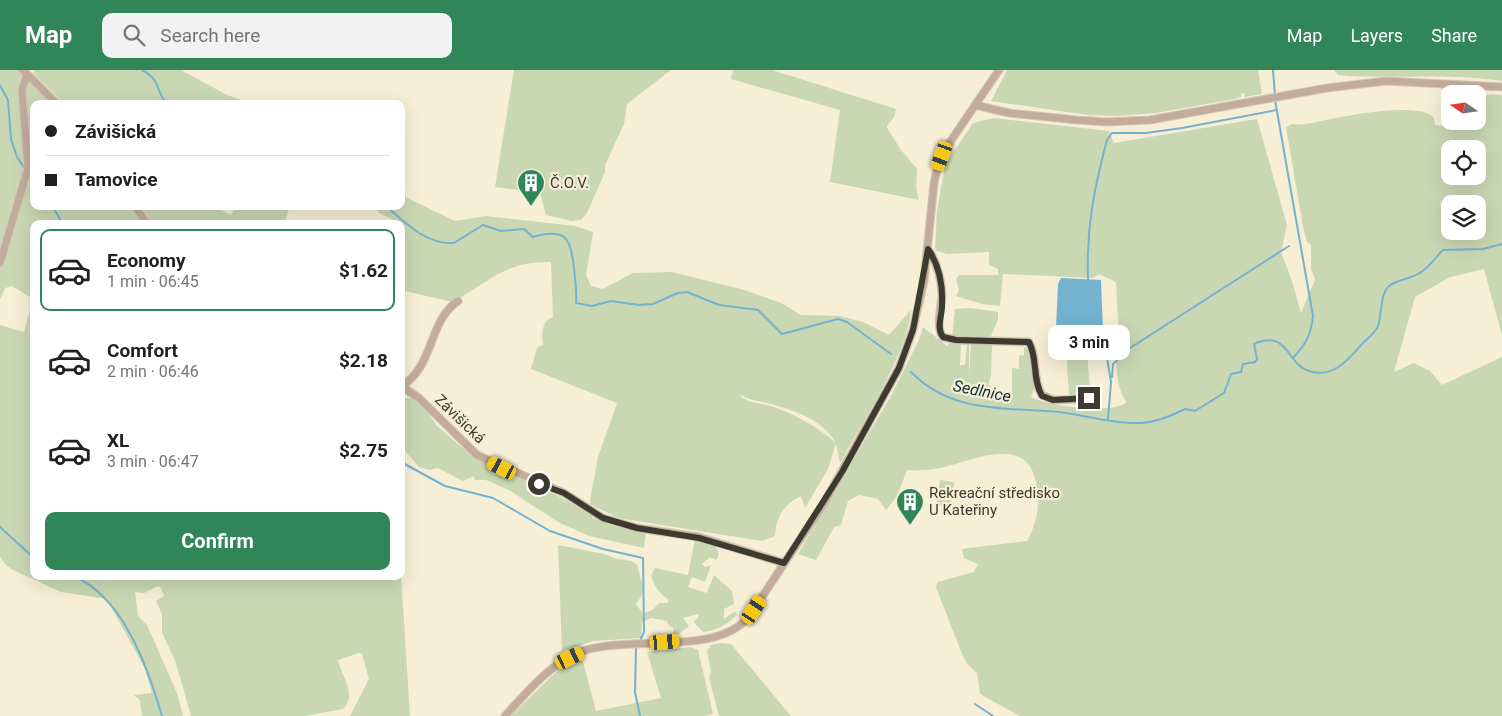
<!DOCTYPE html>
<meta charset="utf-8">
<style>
:root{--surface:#fff;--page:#f2f2f2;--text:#202124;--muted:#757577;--line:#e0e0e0;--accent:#318659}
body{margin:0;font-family:Roboto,sans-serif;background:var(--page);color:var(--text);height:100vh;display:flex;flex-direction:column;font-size:19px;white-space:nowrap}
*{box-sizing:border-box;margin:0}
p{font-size:16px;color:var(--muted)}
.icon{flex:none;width:28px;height:28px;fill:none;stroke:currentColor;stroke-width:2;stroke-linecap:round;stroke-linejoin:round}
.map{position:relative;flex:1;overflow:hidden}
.sheet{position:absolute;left:30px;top:150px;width:375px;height:360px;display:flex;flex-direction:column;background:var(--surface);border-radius:10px;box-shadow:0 5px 20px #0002}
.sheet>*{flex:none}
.hud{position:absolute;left:30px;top:30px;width:375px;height:110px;border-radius:10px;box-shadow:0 5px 20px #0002;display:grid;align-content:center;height:110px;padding:0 15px;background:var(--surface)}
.needle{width:32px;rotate:283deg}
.buttons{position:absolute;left:1441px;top:15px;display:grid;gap:10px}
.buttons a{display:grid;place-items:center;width:45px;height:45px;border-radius:10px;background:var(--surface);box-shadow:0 5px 20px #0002;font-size:25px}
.end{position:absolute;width:22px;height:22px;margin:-11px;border:6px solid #3d3a30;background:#fff;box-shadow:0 0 0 2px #fff}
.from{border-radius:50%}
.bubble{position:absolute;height:35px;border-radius:10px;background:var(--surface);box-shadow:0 5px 20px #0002;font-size:16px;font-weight:700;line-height:35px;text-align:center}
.car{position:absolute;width:15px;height:30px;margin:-15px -8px;border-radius:6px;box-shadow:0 0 4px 1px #0007;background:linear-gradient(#f5c518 24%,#345 0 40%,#f5c518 0 76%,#345 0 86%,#f5c518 0)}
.hud b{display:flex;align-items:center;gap:18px;height:48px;font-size:19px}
.hud b+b{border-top:1px solid var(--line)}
.hud i{width:12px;height:12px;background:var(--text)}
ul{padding:9px 0 0;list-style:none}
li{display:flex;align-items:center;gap:15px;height:82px;margin:0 10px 8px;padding:0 5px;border:2px solid transparent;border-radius:10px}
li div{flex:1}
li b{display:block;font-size:19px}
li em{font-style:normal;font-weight:700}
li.selected{border-color:var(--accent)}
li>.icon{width:45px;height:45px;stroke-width:1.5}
.button{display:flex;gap:10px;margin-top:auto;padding:10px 15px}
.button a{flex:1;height:58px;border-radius:10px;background:var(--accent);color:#fff;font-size:20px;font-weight:700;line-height:58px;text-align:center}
header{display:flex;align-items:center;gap:30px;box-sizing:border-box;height:70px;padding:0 25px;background:var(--accent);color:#fff}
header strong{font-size:24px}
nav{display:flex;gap:28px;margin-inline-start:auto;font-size:18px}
.search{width:350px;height:45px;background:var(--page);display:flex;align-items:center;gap:12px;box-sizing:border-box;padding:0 18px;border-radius:10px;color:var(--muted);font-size:19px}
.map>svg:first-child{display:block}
</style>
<header>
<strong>Map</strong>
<div class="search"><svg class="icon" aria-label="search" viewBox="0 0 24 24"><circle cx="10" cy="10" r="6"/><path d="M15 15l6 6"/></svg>Search here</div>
<nav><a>Map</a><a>Layers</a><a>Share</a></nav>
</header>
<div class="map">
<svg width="1502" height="646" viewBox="0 0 1502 646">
<rect width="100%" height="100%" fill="#f6eed5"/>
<path fill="#c9d7b3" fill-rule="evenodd" d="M 0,0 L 21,0 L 20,2 L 53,34 L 34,34 L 34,136 L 131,136 L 143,154 L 34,154 L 34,506 L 401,506 L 410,646 L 350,646 L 369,609 L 362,584 L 359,583 L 338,590 C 341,606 358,625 343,639 L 305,646 L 191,646 L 175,590 L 162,563 L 162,544 L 156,531 L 164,526 L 161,518 L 158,516 L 144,523 L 135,522 L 138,546 L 147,555 L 177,623 L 183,646 L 142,646 L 140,630 L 134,625 L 152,623 L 145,599 L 107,529 L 61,522 L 13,500 L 6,495 L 0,487 L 0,255 L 24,262 L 33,229 L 12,216 L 5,218 L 0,229 Z
M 35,0 L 181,0 L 227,25 L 253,34 L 64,34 L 33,3 Z
M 514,0 L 671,0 L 627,34 L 624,54 L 605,95 L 605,102 L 587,143 L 581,150 L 572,151 L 546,145 L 540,123 L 495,117 Z
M 733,0 L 772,0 L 896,39 L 894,47 L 887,56 L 887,58 L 901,80 L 917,99 L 916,117 L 919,130 L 830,112 L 840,40 L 731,9 Z
M 1007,0 L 1258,0 L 1262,24 L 1244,27 L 1245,23 L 1242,23 L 1241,27 L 1235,29 L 1156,43 L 1116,46 L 1088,45 L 991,31 Z
M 1334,0 L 1502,0 L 1502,11 C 1447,2 1392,10 1338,5 Z
M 1492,24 L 1502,25 L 1502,265 L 1484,199 L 1450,207 L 1415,227 L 1394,302 L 1414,293 L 1430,301 L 1442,315 L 1502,287 L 1502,646 L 1020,646 L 980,624 L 977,603 L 967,594 L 960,579 L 936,517 L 938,512 L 974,502 L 978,494 L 964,488 L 962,479 L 1027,471 C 1038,451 1040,435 1036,412 C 1026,360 966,395 934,399 C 925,401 915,400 907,400 L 897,426 L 886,440 L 878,429 L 859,425 L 848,431 L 841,455 L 834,457 L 816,490 L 798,484 L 892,324 L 919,270 L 923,257 L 947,276 L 950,272 L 961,272 L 960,295 L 965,295 L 967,275 L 969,273 L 969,305 L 971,275 L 992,274 L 991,306 L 988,315 L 991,316 L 991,327 L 1012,328 L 1012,298 L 1019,299 L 1019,286 L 1024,285 L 1024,278 L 1031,279 L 1035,316 L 1031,327 C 1049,336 1111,345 1127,332 C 1119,325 1116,301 1116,290 L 1120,288 L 1116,212 L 1099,204 L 1093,208 L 1003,204 L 1000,236 L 982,234 L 956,226 L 959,220 L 956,209 L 959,205 L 998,205 L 998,199 L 989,195 L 989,182 L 947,184 L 935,180 L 937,141 L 945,95 L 973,53 L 993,48 L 1109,61 L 1114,73 L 1257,49 L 1287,155 L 1281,182 L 1292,211 L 1301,243 L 1315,210 L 1311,198 L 1311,175 L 1307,172 L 1303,157 L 1286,57 L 1292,54 C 1297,54 1303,55 1307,54 C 1329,49 1420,29 1434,48 L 1435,55 L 1461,58 L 1465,51 L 1478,51 L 1478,27 ZM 1450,79 L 1478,79 L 1478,106 L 1450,106 ZM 1450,134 L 1478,134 L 1478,161 L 1450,161 Z
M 401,125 L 455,151 L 486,146 L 575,156 L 593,162 L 586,205 L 591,216 L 603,219 L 633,203 L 671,202 L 741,219 L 781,233 L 801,245 L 840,246 L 863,252 L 889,265 L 911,240 C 906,287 863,351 840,393 L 836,374 L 828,399 L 805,438 L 801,426 C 784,434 776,447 775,466 L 762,471 L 618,448 L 590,434 L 590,431 L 598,387 L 617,333 L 531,299 L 537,278 L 543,274 C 541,265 542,250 553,247 L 551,192 C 506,190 488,213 452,232 L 401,220 L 401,154 L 393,154 L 394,150 L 379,143 L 374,136 L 401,136 ZM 741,325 C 749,330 758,331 767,333 C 794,340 822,349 836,373 C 816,356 797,345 771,336 C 761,333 750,333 741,327 Z
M 141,136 L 212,136 L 231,145 L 236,136 L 290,136 L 284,154 L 151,154 Z
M 971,238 L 998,242 L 998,250 L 990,268 L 952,267 L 955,239 Z
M 1070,267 L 1086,268 L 1090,321 L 1081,329 L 1071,329 L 1069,324 L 1065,268 Z
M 401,328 L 412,328 L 422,334 L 437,356 L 464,379 L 496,397 L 560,427 L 592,445 L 592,448 L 613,456 L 646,462 L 644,478 L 589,466 L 558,452 L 509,420 L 486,410 L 475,410 L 474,406 L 463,411 L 438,398 L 429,400 L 419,397 L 401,376 Z
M 940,410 L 954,412 L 950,437 L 936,434 Z
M 695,469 L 715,474 L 719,485 L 716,490 L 710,487 L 702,494 L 705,497 L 711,495 L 705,512 L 692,507 L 688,517 L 707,523 L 714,505 L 732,521 L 734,534 L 724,539 L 724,549 L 735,541 L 737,545 C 728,554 716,561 703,562 L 694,552 L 699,546 L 698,544 L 683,548 L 689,556 L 679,564 L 674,564 L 673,558 L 669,556 L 667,551 L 651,548 L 642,552 L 641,568 L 594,571 L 562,581 L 558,475 L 604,484 L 617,489 L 632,491 L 637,495 L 643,517 L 642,525 L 636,534 L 643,544 L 652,540 L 660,533 L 667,533 L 669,530 C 659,523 654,516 651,505 L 655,498 L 688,505 Z
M 721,573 L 731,574 L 791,646 L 719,646 L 709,608 L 711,601 L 707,581 L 711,575 Z
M 690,577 L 698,580 L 713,644 L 705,646 L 511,646 L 557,601 L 579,588 L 582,588 L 596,641 L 661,628 L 647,582 Z"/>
<path fill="#74b2d1" d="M 1061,208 L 1101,210 L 1103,261 L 1067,262 L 1056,258 L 1058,214 Z"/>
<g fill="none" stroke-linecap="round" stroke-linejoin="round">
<path stroke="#74b2d1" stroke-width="2" d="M 142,0 C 163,11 155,24 168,34
M 1273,0 L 1275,25
M 0,15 L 8,30 L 11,69 L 17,87 L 25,99
M 1275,30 L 1313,246 C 1311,265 1306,274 1293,288
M 29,105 L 34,111
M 52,136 L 63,154
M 386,136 C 405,153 427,175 454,173 L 483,155 L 501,161 L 524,159 L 533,167 C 564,158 571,166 574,198 C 575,209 577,221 576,233 L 592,236 L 611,231 L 639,235 L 653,234 L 678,223 L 687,222 L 719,235 L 758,240 L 782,264 L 838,249 L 847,252 L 891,284
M 1088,210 C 1086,159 1094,119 1107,70 L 1112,63 L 1146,63 L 1182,58 L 1277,40
M 1102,258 L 1111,312 L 1108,349
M 911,302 C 952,344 1005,337 1059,342 C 1085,345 1112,354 1138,353 C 1155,353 1171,346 1185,339 L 1195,341 L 1224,323 L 1231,304 L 1241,302 L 1243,294 L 1255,292 L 1257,289 L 1254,274 C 1289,259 1286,294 1309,301 C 1333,309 1349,289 1363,273 C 1368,268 1376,262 1378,256 C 1382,244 1380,224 1389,216 C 1398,209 1412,209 1421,202 C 1429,197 1436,187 1443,180 L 1483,179 L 1502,174
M 1112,307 L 1113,294 L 1130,278 L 1289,176
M 401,392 L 445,416 L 493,428 L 550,461 L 603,479 L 643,488 L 644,562 L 639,573
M 0,457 L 34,488
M 73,506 C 123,526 148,598 162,646
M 636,577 L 635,622 L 640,646
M 975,634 L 993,646"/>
<defs>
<path id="minor" d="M 23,0 L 57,34
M 975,35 L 1009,43 L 1077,50 L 1107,52 L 1150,50 L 1327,18 L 1386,11 L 1502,17
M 135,136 L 147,154
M 928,179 C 937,192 941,207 942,224 C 942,236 935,257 943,267 L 956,270 L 1029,272 C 1038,289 1032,309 1042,325 L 1053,330 L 1089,329
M 0,193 L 28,98 L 22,20 L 27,4
M 401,316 L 419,328 L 477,385 L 564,423 L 603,448 L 637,458 L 699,467 L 784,493
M 401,316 C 434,298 428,251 458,231
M 505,646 C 526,623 551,593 580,582 C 630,564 712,587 748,548 L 823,435 L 899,298 L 913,259 L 924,211 L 934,113 L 938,96 L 946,78 L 999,0"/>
</defs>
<use href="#minor" stroke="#d1cab4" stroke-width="9"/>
<use href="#minor" stroke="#c4ac9c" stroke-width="7"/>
</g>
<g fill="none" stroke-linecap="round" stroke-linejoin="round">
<path stroke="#3d3a30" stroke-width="6" d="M 539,414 L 564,423 L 603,448 L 637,458 L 699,468 L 784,493 L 842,402 L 899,298 L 913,260 L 928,179 C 939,195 943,216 942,236 C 942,246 936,258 943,267 L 956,270 L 1029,272 C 1038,289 1032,309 1042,326 L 1053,330 L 1089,328"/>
</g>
<defs>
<symbol id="building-pin" viewBox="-11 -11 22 30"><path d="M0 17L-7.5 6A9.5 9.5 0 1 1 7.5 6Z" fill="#318659" stroke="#f6eed5"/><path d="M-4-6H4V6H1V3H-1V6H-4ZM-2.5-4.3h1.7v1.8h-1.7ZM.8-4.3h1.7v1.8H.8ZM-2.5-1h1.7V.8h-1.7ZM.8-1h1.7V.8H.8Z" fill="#fff"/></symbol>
</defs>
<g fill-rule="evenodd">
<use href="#building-pin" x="515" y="97" width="32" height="43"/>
<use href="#building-pin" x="894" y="416" width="32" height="43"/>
</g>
<g text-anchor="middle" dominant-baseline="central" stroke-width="4.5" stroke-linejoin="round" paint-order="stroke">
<g font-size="15" fill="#3d3a30" stroke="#f6eed5" text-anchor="start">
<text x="550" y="113">Č.O.V.</text>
<text x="929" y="423">Rekreační středisko<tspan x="929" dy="17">U Kateřiny</tspan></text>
</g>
<g font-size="15" fill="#3d3a30" stroke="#f6eed5">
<text transform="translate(460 349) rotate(44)">Závišická</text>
</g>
<g font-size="16" font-style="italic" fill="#0f2d3b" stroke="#f6eed5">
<text transform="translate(982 321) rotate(11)">Sedlnice</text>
</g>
</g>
</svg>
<div class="buttons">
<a><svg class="needle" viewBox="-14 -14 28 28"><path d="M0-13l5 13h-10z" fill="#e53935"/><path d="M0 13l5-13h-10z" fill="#757577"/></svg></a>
<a><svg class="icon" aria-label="locate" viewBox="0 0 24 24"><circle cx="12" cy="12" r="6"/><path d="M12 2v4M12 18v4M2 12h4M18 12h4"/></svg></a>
<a><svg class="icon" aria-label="layers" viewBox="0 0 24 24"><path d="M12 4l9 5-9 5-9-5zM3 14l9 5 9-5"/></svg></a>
</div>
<i class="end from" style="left:539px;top:414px"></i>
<i class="end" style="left:1089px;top:328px"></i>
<div class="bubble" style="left:1048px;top:255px;width:82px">3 min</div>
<i class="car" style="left:942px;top:86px;rotate:200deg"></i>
<i class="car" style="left:502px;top:398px;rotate:297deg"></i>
<i class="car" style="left:754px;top:540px;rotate:33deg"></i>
<i class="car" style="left:665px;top:572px;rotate:86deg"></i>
<i class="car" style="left:570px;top:588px;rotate:64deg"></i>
<div class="hud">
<b><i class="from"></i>Závišická</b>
<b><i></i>Tamovice</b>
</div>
<section class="sheet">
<ul>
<li class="selected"><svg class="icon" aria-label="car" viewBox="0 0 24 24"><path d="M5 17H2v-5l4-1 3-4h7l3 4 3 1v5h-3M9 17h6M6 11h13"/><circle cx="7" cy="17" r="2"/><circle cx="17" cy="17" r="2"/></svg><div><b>Economy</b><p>1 min · 06:45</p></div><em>$1.62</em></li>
<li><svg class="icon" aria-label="car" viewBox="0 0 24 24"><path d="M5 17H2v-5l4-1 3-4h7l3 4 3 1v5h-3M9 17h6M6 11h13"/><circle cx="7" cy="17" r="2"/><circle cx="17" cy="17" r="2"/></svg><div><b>Comfort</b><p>2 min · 06:46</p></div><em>$2.18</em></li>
<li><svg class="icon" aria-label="car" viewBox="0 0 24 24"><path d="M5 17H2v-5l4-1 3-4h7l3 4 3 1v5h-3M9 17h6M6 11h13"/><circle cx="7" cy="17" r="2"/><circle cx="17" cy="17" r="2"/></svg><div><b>XL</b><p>3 min · 06:47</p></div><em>$2.75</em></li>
</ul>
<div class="button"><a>Confirm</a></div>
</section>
</div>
